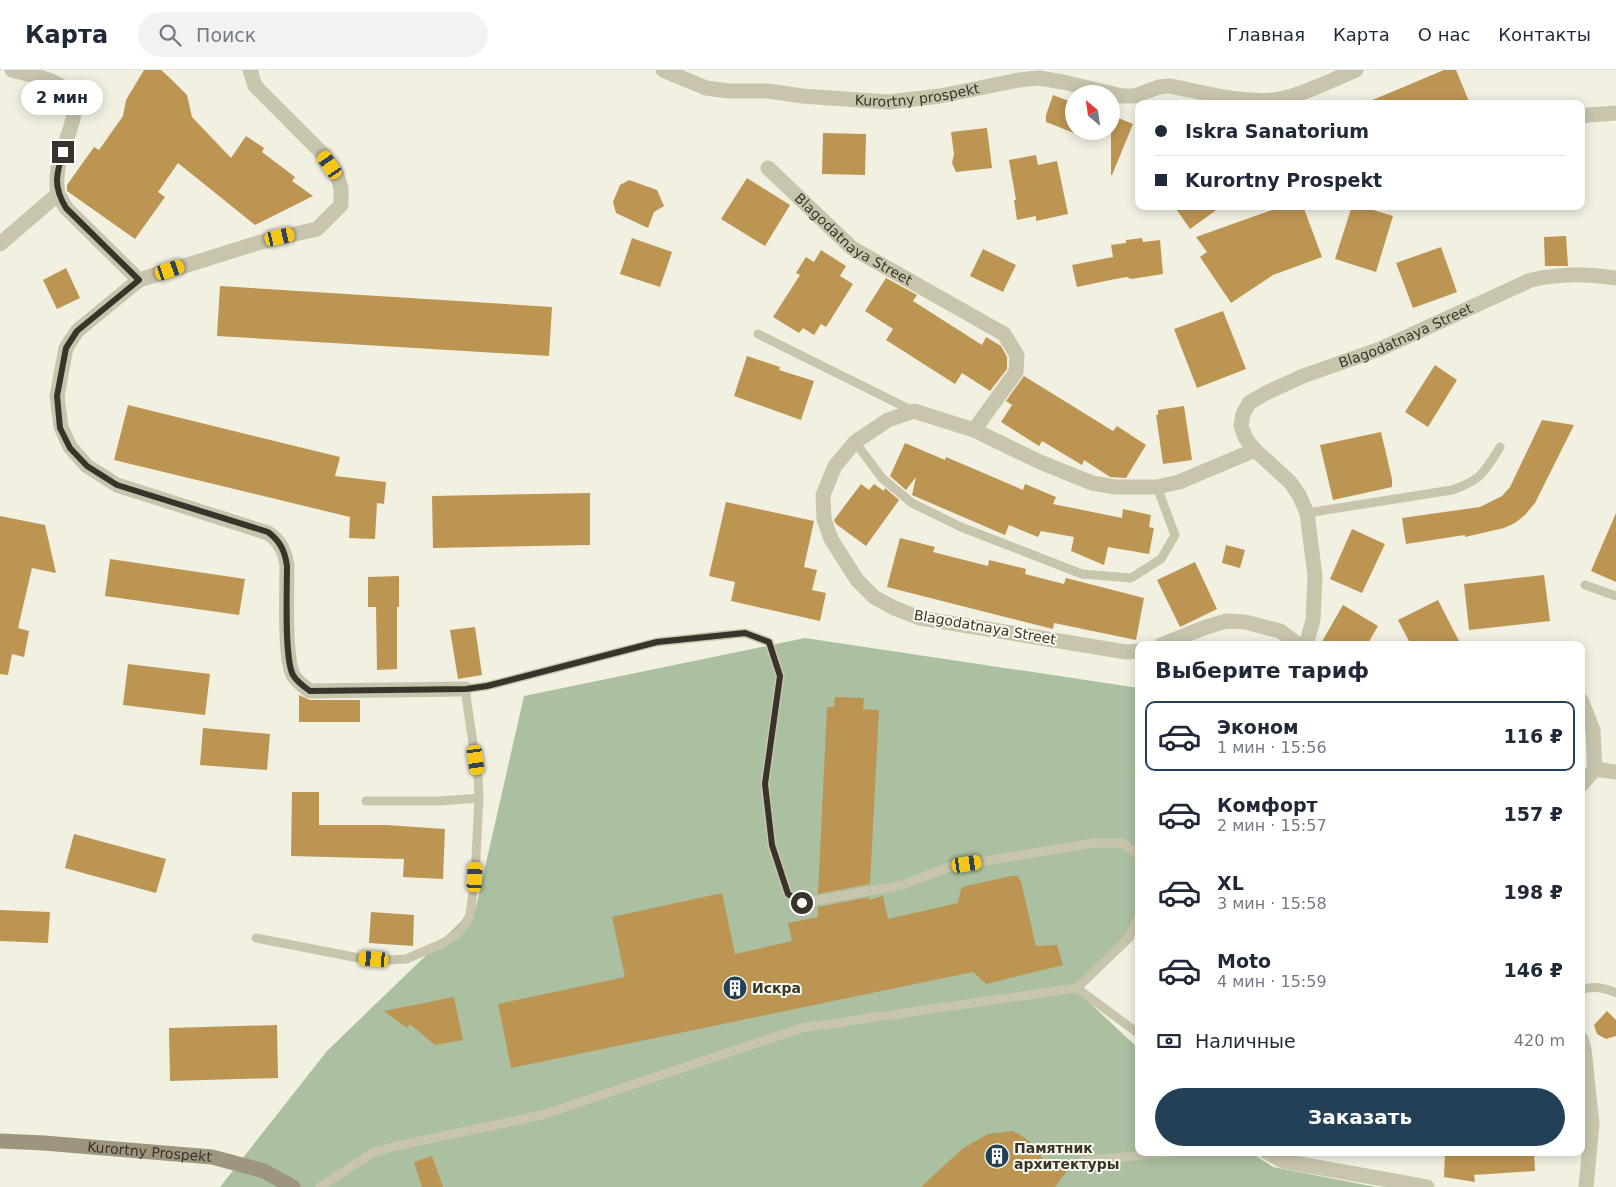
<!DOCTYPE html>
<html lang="ru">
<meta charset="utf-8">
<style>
:root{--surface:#fff;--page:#f2f2f3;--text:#1f2937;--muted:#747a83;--line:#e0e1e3;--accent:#234057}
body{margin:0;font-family:"DejaVu Sans",sans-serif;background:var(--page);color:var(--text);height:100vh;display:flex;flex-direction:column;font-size:19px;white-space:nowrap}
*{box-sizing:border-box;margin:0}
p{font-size:16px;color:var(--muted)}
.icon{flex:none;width:28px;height:28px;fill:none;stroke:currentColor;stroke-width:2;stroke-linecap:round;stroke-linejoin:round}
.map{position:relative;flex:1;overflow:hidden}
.sheet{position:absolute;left:1135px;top:571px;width:450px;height:515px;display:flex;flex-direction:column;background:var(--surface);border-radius:10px;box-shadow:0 2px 12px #0003}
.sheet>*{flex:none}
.banner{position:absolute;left:1135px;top:30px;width:450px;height:110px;border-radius:10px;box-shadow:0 2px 12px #0003;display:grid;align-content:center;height:110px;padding:0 20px;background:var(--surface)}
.needle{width:32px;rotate:331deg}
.tools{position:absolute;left:1065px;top:15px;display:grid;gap:10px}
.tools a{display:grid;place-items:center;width:55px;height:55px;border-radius:50%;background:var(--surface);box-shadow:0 2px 12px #0003;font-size:25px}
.end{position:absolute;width:22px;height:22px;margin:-11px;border:6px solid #38342b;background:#fff;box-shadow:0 0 0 2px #fff}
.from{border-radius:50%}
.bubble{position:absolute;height:35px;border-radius:18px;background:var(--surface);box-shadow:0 2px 12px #0003;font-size:16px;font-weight:800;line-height:35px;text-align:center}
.car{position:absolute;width:15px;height:30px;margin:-15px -8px;border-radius:6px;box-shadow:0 0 4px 1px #0007;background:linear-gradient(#f5c518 24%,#345 0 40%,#f5c518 0 76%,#345 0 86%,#f5c518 0)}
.banner b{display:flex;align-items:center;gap:18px;height:48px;font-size:19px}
.banner b+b{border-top:1px solid var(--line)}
.banner i{width:12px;height:12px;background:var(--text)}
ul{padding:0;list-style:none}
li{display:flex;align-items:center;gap:15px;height:70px;margin:0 10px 8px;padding:0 10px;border:2px solid transparent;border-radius:10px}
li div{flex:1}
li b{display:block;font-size:19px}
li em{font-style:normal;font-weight:800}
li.selected{border-color:var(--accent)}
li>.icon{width:45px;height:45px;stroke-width:1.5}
h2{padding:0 20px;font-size:22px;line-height:60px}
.pay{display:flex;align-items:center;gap:12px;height:55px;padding:0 20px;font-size:19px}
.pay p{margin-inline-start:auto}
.button{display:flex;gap:10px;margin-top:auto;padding:10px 20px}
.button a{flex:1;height:58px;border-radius:30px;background:var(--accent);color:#fff;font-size:20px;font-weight:800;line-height:58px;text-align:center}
header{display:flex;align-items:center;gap:30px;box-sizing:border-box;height:70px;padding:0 25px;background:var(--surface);border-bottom:1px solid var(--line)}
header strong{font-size:24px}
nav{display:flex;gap:28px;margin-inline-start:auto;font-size:18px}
.search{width:350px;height:45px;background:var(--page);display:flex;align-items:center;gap:12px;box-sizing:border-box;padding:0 18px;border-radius:28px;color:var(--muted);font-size:19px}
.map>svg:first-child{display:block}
</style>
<header>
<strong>Карта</strong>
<div class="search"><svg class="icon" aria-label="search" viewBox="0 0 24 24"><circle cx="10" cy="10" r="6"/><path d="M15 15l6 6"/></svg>Поиск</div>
<nav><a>Главная</a><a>Карта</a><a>О нас</a><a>Контакты</a></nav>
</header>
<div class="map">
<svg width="1616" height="1117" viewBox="0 0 1616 1117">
<rect width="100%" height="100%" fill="#f2f0e1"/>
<path fill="#aac0a1" d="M 805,568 L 1139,618 L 1139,853 L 1077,921 L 1139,979 L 1139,1082 L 1251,1083 L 1273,1097 L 1376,1117 L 220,1117 L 327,981 L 476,837 L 524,626 Z"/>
<path fill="#bd9553" d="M 144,0 L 161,0 L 172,10 L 187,25 L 192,47 L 231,88 L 246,66 L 264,78 L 262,82 L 295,107 L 292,111 L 313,126 L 255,155 L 178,93 L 158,122 L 165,127 L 135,169 L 67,121 L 67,115 L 94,77 L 99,80 L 123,46 L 126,30 Z
M 1444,0 L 1456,0 L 1470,34 L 1363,34 Z
M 1053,25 L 1074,33 L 1074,63 L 1046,52 L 1046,45 Z
M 1111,45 L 1133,54 L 1112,105 L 1111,105 Z
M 987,58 L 992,98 L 956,102 L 952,93 L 954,84 L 951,62 Z
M 823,63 L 866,64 L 865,105 L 822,104 Z
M 1036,85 L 1038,95 L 1057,91 L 1068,144 L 1036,151 L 1036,146 L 1017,150 L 1014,130 L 1016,130 L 1009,90 Z
M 747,108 L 790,135 L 765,176 L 721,149 Z
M 629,110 L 657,120 L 664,136 L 654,142 L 648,158 L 616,143 L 613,132 L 620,115 Z
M 1174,136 L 1222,136 L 1190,159 Z
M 1283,136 L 1303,136 L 1322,187 L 1273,205 L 1231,233 L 1200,187 L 1207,182 L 1196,167 Z
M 1352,136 L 1360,136 L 1393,146 L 1376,202 L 1335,189 Z
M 1566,166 L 1568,196 L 1545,196 L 1544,167 Z
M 632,168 L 672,182 L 660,217 L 620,204 Z
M 1142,168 L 1143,172 L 1160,170 L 1163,204 L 1131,209 L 1127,207 L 1115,209 L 1077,217 L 1072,195 L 1113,187 L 1111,175 L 1126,173 L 1126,170 Z
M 1441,177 L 1457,222 L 1413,238 L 1396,193 Z
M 983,179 L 1016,195 L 1003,222 L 970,206 Z
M 821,180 L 846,196 L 840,206 L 853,214 L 826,257 L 821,254 L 814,265 L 803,258 L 799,263 L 773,247 L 800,205 L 796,203 L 806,187 L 814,192 Z
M 66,198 L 80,228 L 57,239 L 43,210 Z
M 886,208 L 917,225 L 913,231 L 982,275 L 986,267 L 1001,276 L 1007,287 L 1007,299 L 990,321 L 962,303 L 955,314 L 886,270 L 893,259 L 865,241 Z
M 220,216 L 552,237 L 549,286 L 217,266 Z
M 1223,241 L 1246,299 L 1197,318 L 1174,259 Z
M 747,286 L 780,297 L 779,300 L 814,311 L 801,350 L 734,326 Z
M 1435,295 L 1457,310 L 1428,357 L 1405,342 Z
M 1024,306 L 1113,361 L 1117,356 L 1146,375 L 1126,408 L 1110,407 L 1084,390 L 1082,395 L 1042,371 L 1039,376 L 1001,352 L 1012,335 L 1006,331 Z
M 128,335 L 340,387 L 335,406 L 386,412 L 384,434 L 377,433 L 375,469 L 349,468 L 350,447 L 114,390 Z
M 1184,336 L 1192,390 L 1163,394 L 1156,345 L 1158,345 L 1158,340 Z
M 1542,350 L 1574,355 L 1535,433 L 1525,445 L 1515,453 L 1504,458 L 1465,467 L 1465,465 L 1406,474 L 1402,448 L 1480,437 L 1502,426 L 1510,417 Z
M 1381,362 L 1392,409 L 1392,417 L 1333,430 L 1320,375 Z
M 905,373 L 945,390 L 946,387 L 1023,420 L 1025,414 L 1056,427 L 1053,434 L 1122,448 L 1123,439 L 1151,445 L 1149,457 L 1154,458 L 1149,484 L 1108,477 L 1104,495 L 1071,481 L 1074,467 L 1041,461 L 1038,467 L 1009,455 L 1005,465 L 912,425 L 916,407 L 906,420 L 890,406 Z
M 861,414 L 869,420 L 874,414 L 884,421 L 885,418 L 899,430 L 866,476 L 836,454 L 834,450 Z
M 590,423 L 590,475 L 433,478 L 432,426 Z
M 726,432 L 814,451 L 804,497 L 817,500 L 812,520 L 826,523 L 820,551 L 731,531 L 735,512 L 709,506 Z
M 1616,443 L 1616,512 L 1591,501 Z
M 0,446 L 45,455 L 56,503 L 32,498 L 18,558 L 29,561 L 24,587 L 12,584 L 8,605 L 0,604 Z
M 1352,459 L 1385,474 L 1362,523 L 1330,509 Z
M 900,468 L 935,477 L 933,482 L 988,496 L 989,490 L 1026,499 L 1025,504 L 1064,514 L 1066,508 L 1144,528 L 1136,570 L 1054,553 L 1053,559 L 887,517 Z
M 1226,475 L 1245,480 L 1240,498 L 1222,493 Z
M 110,489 L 245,509 L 239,545 L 105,526 Z
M 1195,492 L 1217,539 L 1180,557 L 1157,510 Z
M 1544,505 L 1550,551 L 1469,560 L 1464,514 Z
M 399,506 L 399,537 L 397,537 L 397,599 L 377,600 L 376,537 L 368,537 L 368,507 Z
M 1438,530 L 1461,575 L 1411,575 L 1398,550 Z
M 1343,535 L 1378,556 L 1367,575 L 1320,575 Z
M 475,557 L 482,605 L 458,609 L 450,560 Z
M 128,594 L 210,604 L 205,645 L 123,635 Z
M 299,625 L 310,630 L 360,630 L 360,652 L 299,652 Z
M 835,627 L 864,628 L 863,639 L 879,640 L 870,814 L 818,824 L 827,637 L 834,637 Z
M 203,658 L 270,664 L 267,700 L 200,695 Z
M 292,722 L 319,722 L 319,755 L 386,755 L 445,759 L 443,809 L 403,807 L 404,789 L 291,786 Z
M 74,764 L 166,789 L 156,823 L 65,798 Z
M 1011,806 L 1018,806 L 1021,812 L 1036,876 L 1057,875 L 1063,895 L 986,914 L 973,902 L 511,998 L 498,934 L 625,907 L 612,847 L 722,823 L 735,884 L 792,871 L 788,853 L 818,847 L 818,837 L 869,827 L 869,830 L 883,826 L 888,849 L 958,833 L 961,819 L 966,816 Z
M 0,840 L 50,842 L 48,873 L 0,871 Z
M 371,842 L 414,845 L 413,876 L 369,873 Z
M 454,927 L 463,970 L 435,975 L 410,954 L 407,958 L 384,941 Z
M 1607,941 L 1616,950 L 1616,966 L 1606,969 L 1597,964 L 1594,955 Z
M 277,955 L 278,1008 L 170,1011 L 169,958 Z
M 1013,1061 L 1022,1066 L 1031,1073 L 1043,1089 L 1073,1093 L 1055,1117 L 921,1117 L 962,1079 L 988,1064 Z
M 1445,1082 L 1534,1082 L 1535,1101 L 1474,1105 L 1475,1112 L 1444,1107 Z
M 432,1086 L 443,1117 L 422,1117 L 414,1092 Z"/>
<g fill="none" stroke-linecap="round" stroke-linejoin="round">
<path stroke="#c9c5ad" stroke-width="9" d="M 758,264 L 913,341
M 855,372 L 882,408 L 912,433 L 961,457 L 1082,504 L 1131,508 L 1161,489 L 1175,465 L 1157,417
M 1307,443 L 1452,420 C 1481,410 1484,403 1500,377
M 1585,515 L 1616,526
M 366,731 L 440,731 L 479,728
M 1139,846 L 1129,868 L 1077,918 L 1139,964
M 256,868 L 359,888 L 390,890 L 406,889 L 443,873 L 457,864 L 464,856 L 470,845 L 475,807 L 479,728 L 478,707 L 465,619 L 487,616 L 657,572 L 745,563 L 769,572 L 780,606 L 765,714 L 772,775 L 788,824 L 802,833 L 902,815 L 949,797 L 1093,773 L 1123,773 L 1139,786
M 1581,920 C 1593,915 1605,918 1616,923
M 1083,1091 L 1175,1082
M 320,1117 L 372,1083 L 396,1076 L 542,1045 L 801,958 L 1077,918"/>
<g stroke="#c9c5ad" stroke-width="15">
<path id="s1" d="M 663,0 L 706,18 L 728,21 L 768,21 L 802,26 L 889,32 L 940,26 L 1019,10 L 1039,8 L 1063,12 L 1122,26 L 1134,26 L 1159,17 L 1169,16 C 1204,22 1246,35 1280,29 C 1303,25 1334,9 1356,0"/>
<path d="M 1581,47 L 1588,45 L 1616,43"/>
<path id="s2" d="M 768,98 L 852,178 L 1004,264 L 1017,285 L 1016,302 L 974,360"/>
<path d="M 58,124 L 66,138 L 139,210 L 261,172 L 317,159 L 341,135 L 341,118 L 337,105 L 323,84 L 255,16 L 250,0"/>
<path d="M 0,174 L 58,124 C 51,88 77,61 75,28 C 57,8 37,7 12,0"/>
<path d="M 139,210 L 77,261 L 66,278 L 57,326 L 61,357 L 70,377 L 87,396 L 117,415 L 268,463 C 280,471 285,481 287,496 C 287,518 284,588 293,605 C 297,612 303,616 310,621 L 465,619"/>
<path d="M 1161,575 L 1206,557 L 1227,551 L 1245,552 L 1280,561 L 1299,575"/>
<path id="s3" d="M 1306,575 L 1313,550 L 1315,506 L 1307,443 L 1299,425 L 1290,412 L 1255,380 L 1246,369 L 1241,356 L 1243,344 L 1249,333 L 1266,323 L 1303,306 L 1380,279 L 1531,210 C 1563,203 1584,204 1616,208"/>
<path d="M 1139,581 L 1126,582 L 920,548 L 894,538 L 874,527 L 857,510 L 831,469 L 824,449 L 823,425 L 835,396 L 855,372 L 888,350 L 914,341 L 974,360 L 1040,392 L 1092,413 L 1115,417 L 1157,417 L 1179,412 L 1255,380"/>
<path d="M 1581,630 L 1593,660 L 1595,699 L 1581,715"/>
<path d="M 1595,699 L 1616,702"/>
<path d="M 1581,969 L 1584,979 L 1592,1054 L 1586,1117"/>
<path d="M 1267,1082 L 1283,1091 L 1427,1117"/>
</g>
<path stroke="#9d957e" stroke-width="15" id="s4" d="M 0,1071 L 44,1073 L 212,1087 L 264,1101 L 293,1117"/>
</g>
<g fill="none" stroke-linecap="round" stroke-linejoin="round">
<path stroke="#38342b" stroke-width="6" d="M 63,82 C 56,105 53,116 66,138 L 139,210 L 77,261 L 66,278 L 57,326 L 60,358 L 70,378 L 87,396 L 117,415 L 268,462 C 280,471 285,481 287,496 C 287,518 284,589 293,605 C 297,612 303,616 310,621 L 466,619 L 487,616 L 657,572 L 745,563 L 769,572 L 780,606 L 765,714 L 772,775 L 788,824 L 802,833"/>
</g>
<defs>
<symbol id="building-disc" viewBox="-11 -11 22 22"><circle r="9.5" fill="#234057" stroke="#f9f8ed"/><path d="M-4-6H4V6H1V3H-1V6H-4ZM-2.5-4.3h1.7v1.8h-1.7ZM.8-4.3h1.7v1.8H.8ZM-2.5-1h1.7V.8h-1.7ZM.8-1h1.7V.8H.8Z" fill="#fff"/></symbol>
</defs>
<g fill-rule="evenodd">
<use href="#building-disc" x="721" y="904" width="28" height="28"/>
<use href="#building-disc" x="983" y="1072" width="28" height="28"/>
</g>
<g text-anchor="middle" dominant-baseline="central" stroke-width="4" stroke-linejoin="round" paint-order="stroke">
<g font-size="14" fill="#38342b" stroke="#f9f8ed">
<text stroke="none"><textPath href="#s1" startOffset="259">Kurortny prospekt</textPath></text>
<text stroke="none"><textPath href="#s2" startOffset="112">Blagodatnaya Street</textPath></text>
<text stroke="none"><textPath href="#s3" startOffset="440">Blagodatnaya Street</textPath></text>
<text transform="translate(985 557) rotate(10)">Blagodatnaya Street</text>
<text stroke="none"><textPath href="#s4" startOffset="150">Kurortny Prospekt</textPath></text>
</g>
<g font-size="14" font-weight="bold" fill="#38342b" stroke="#f9f8ed" text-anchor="start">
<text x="752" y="918">Искра</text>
<text x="1014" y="1078">Памятник<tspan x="1014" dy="16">архитектуры</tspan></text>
</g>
</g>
</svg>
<div class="tools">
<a><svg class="needle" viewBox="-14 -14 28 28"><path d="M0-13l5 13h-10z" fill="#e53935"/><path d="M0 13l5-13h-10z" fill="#747a83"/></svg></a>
</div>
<i class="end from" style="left:802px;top:833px"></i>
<i class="end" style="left:63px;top:82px"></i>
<div class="bubble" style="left:21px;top:10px;width:82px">2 мин</div>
<i class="car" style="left:330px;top:95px;rotate:325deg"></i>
<i class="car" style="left:280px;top:167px;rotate:77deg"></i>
<i class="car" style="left:170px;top:200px;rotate:71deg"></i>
<i class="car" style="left:476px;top:690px;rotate:172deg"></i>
<i class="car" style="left:967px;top:794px;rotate:81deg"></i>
<i class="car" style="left:475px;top:807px;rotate:3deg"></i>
<i class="car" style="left:374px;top:889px;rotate:274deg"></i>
<div class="banner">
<b><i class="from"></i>Iskra Sanatorium</b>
<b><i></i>Kurortny Prospekt</b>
</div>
<section class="sheet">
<h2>Выберите тариф</h2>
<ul>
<li class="selected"><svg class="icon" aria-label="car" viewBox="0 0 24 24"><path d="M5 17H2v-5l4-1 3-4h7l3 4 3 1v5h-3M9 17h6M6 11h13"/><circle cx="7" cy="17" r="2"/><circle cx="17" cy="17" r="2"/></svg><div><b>Эконом</b><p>1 мин · 15:56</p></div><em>116 ₽</em></li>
<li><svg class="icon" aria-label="car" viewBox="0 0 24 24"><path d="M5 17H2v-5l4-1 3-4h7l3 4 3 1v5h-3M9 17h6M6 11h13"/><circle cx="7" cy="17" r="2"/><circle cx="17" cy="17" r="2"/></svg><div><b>Комфорт</b><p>2 мин · 15:57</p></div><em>157 ₽</em></li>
<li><svg class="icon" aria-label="car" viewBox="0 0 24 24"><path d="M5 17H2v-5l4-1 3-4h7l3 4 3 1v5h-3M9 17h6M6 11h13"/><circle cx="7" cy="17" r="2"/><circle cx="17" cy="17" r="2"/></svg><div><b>XL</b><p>3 мин · 15:58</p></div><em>198 ₽</em></li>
<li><svg class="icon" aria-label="car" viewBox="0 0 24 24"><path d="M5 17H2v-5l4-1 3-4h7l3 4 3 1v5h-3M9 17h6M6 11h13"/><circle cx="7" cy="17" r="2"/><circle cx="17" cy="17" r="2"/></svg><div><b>Moto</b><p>4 мин · 15:59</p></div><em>146 ₽</em></li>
</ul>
<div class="pay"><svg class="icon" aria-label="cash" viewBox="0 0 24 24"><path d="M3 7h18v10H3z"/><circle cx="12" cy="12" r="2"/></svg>Наличные<p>420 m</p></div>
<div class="button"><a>Заказать</a></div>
</section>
</div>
